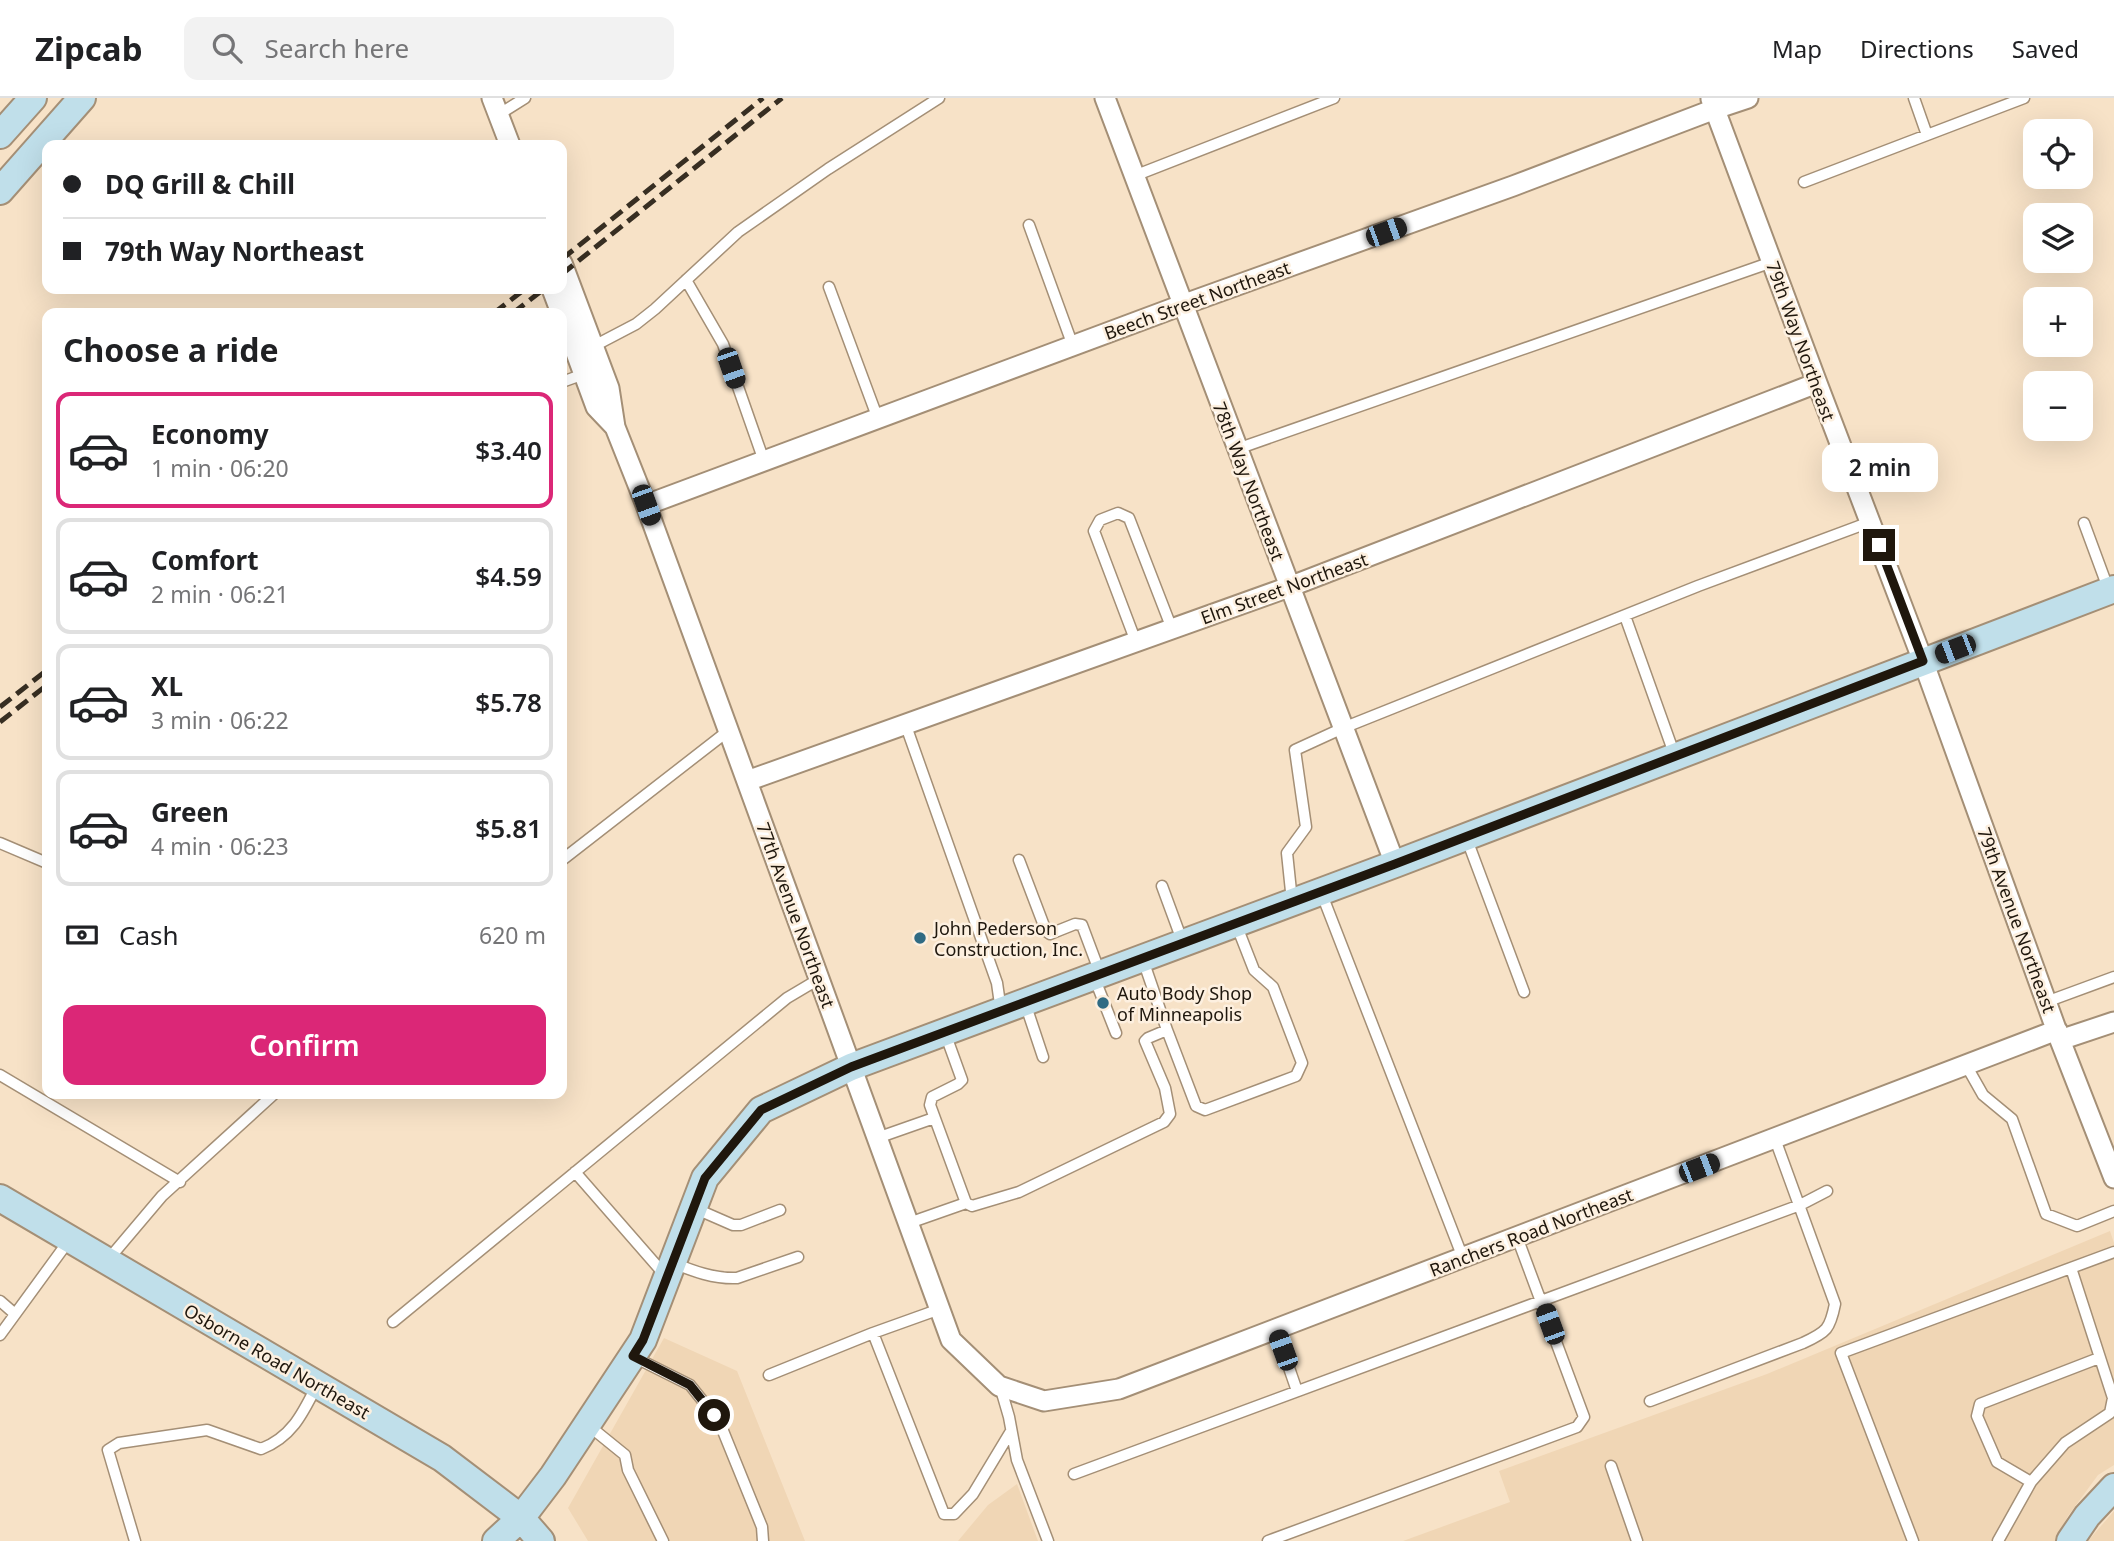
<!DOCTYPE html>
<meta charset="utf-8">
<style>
:root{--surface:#fff;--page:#f2f2f2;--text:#202124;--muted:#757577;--line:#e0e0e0;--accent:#db2777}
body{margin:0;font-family:"Noto Sans",sans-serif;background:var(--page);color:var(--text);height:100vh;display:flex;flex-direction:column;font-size:26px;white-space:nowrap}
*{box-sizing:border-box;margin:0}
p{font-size:23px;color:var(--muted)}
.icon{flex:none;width:38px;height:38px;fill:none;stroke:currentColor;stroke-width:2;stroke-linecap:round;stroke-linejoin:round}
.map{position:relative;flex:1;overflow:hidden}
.sheet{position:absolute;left:42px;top:210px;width:525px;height:791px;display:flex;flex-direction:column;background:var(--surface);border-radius:14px;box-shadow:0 7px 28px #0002}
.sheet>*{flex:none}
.hud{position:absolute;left:42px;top:42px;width:525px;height:154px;border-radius:14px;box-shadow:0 7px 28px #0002;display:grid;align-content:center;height:154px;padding:0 21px;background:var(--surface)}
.fabs{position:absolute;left:2023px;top:21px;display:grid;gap:14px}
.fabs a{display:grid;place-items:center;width:70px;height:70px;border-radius:14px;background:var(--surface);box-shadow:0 7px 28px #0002;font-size:35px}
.end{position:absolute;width:32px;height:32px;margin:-16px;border:9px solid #1f170d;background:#fff;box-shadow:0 0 0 4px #fff}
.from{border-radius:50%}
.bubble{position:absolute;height:49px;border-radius:14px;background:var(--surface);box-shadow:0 7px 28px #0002;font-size:23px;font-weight:600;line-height:49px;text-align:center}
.car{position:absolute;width:21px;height:42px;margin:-21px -10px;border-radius:9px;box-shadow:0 0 5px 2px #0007;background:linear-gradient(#222 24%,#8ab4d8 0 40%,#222 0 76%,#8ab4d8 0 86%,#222 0)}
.hud b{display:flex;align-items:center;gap:24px;height:66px;font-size:26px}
.hud b+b{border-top:2px solid var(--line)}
.hud i{width:18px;height:18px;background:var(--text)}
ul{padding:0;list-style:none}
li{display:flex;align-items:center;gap:21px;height:116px;margin:0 14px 10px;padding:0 7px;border:4px solid var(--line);border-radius:14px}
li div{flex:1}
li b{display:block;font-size:26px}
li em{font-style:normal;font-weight:600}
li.current{border-color:var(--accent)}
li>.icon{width:63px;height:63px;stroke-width:1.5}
h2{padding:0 21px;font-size:32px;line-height:84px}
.pay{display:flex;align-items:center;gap:18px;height:77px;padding:0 21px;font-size:26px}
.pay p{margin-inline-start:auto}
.primary-button{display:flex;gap:14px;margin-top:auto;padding:14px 21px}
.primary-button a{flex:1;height:80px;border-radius:14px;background:var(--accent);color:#fff;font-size:28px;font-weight:600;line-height:80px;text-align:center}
header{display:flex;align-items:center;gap:42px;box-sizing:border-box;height:98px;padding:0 35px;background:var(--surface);border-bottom:2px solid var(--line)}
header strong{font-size:33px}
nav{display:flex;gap:38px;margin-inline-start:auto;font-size:24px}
.search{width:490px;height:63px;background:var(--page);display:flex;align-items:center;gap:18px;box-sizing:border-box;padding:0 24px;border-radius:14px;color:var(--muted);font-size:26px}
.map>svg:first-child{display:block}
</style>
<header>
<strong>Zipcab</strong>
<div class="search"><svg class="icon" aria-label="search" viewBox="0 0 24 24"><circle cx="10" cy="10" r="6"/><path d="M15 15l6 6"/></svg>Search here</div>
<nav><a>Map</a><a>Directions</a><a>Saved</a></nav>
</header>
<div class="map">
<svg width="2114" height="1443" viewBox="0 0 2114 1443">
<rect width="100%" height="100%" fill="#f7e2c7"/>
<path fill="#f0d6b5" d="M 2110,1133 L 2114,1145 L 2114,1367 L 2098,1377 L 2068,1418 L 2055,1443 L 1403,1443 L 1510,1404 L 1499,1373 L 1767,1276 Z
M 664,1240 L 737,1273 L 805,1443 L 588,1443 L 568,1410 Z
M 1017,1386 L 1038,1443 L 958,1443 L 988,1407 Z
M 2114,1413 L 2114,1443 L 2088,1443 Z"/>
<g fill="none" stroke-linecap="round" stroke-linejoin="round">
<defs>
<path id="lane" d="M 498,17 L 525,0
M 1927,37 L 2024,0
M 1134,78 L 1334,0
M 1804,84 L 1927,37 L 1914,0
M 1029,127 L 1073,248
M 686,182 L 723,246 L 764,363
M 829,189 L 878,321
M 594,248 L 636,226 L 655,211 L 738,134 L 828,71 L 939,0
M 562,284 L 584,276
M 1237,351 L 1772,164
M 2084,425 L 2108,490
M 1625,518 L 1675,658
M 1136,544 L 1094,433 L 1100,422 L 1118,415 L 1129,420 L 1172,531
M 906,628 L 997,885 L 1001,913
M 1466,739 L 1524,894
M 0,745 L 47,765
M 562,762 L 728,633
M 1019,762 L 1046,833 L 1050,836 L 1075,826 L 1082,827 L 1100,875
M 1162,788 L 1183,845
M 1321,794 L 1463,1160
M 1292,803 L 1287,755 L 1306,729 L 1295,652 L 1343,630 L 1698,488 L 1870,424
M 1094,879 L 1116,935
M 2046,904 L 2114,879
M 1025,905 L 1043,959
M 1167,932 L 1196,1008 L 1205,1012 L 1296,978 L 1302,965 L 1273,889 L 1254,872 L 1236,826
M 945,935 L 962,982 L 958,986 L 932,999 L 930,1007 L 966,1105 L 972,1108 L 1019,1094 L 1164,1024 L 1170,1016 L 1165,990 L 1145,943 L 1148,940 L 1167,932 L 1143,862
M 1966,967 L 1983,997 L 2012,1021 L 2046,1116 L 2077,1128 L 2114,1113
M 0,977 L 180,1084
M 877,1040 L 934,1020
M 575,1074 L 664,1176
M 694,1110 L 733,1127 L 741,1127 L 780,1112
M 909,1125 L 966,1105
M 107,1163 L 162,1098 L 274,996
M 673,1165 C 693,1173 714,1181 737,1180 L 798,1159
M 0,1203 L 15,1216
M 393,1224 L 787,900 L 819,881
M 1276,1232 L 1297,1293
M 873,1235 L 944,1416 L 954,1416 L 973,1396 L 1011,1333
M 0,1237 L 70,1141
M 634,1259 L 690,1287 L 714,1317
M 769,1277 L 873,1235 L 940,1211
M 1000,1288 L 1009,1319 L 1017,1362 L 1048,1443
M 1650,1303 L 1803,1245 C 1827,1234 1830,1231 1835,1206 L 1775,1041
M 588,1327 L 625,1357 L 628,1372 L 663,1443
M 721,1328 L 762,1429 L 763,1443
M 1611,1368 L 1637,1443
M 1074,1376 L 1800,1107 L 1827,1093
M 2031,1384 L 1997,1364 L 1977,1318 L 1980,1306 L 2099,1260
M 135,1443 L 108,1352 L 119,1345 L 207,1332 L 261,1351 C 292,1339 303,1315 317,1287
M 1268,1443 L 1577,1329 L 1584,1319 L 1517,1139
M 1913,1443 L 1841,1255 L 2114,1154
M 1998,1443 L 2031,1384 L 2065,1345 L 2110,1315 L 2113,1300 L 2071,1170"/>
<path id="street" d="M 492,0 L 510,47
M 1105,0 L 1395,766
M 1711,1 L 1817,285 L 1923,563 L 2060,942 L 2114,1080
M 562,165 L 609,290 L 615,329 L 646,407 L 951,1242 L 999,1288 L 1044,1303 L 1119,1291 L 2057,932
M 552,191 L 561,215
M 562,217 L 596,309 L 615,329
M 646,407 L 1182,207 L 1513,88 L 1715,11 L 1748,0
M 747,683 L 1289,489 L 1817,285
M 2060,942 L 2114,924"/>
<path id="secondary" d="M 0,37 L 33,0
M 0,93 L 82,0
M 0,1100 L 442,1360 L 521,1420 L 541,1443
M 496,1443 L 521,1420 L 553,1378 L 643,1242 L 705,1080 L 761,1012 L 851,969 L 1395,766 L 2114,491
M 2070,1443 L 2087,1418 L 2114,1389"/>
</defs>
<use href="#lane" stroke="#a48f76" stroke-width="13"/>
<use href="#street" stroke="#a48f76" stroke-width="23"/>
<use href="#secondary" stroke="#a48f76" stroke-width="30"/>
<use href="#lane" stroke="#fff" stroke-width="10"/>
<use href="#street" stroke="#fff" stroke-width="19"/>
<use href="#secondary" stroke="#c0dfea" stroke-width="26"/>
<path stroke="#372e22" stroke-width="5" stroke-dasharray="14 7" stroke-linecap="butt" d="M 562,161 L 763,0
M 562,176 L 782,0
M 494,215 L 525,191
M 513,215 L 544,191
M 0,609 L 47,572
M 0,624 L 47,587"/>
</g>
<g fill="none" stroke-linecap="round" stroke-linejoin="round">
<path stroke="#1f170d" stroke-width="9" d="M 714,1317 L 690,1287 L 633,1258 L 643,1242 L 705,1080 L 761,1012 L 851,969 L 1395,766 L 1923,563 L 1879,447"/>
</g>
<g fill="#306b83" stroke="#fdf0e0" stroke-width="2.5">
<circle cx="920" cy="840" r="7"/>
<circle cx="1103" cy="905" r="7"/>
</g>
<g text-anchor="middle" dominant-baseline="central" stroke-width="5" stroke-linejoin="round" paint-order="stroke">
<g font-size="18" fill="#1f170d" stroke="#fdf0e0">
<text transform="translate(1197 202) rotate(-20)">Beech Street Northeast</text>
<text transform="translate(1801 243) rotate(70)">79th Way Northeast</text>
<text transform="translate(1249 383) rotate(69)">78th Way Northeast</text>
<text transform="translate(1284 490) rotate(-20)">Elm Street Northeast</text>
<text transform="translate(796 817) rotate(70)">77th Avenue Northeast</text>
<text transform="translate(2017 822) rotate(70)">79th Avenue Northeast</text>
<text transform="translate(1531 1134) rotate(-21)">Ranchers Road Northeast</text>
<text transform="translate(277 1263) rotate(30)">Osborne Road Northeast</text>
</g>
<g font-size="18" fill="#1f170d" stroke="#fdf0e0" text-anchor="start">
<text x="934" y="830">John Pederson<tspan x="934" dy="21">Construction, Inc.</tspan></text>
<text x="1117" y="895">Auto Body Shop<tspan x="1117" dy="21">of Minneapolis</tspan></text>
</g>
</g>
</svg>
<div class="fabs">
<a><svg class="icon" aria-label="locate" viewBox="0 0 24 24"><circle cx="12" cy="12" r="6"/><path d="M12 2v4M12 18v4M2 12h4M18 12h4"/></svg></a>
<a><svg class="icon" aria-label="layers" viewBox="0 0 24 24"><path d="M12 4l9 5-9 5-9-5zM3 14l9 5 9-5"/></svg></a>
<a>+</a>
<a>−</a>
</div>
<i class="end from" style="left:714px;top:1317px"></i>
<i class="end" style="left:1879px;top:447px"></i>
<div class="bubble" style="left:1822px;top:345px;width:116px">2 min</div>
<i class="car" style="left:1386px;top:134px;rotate:70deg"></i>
<i class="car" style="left:731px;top:270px;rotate:161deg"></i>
<i class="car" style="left:646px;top:407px;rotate:160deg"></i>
<i class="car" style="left:1955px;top:551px;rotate:249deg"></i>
<i class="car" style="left:1699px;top:1070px;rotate:69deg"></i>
<i class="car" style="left:1550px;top:1226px;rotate:340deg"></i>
<i class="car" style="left:1283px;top:1252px;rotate:340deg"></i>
<div class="hud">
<b><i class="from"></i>DQ Grill &amp; Chill</b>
<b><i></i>79th Way Northeast</b>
</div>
<section class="sheet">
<h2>Choose a ride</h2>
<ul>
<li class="current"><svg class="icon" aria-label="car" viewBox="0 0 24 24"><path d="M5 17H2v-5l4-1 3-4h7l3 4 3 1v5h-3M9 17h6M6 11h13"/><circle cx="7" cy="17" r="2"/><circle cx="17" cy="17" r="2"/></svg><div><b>Economy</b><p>1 min · 06:20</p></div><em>$3.40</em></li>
<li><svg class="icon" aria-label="car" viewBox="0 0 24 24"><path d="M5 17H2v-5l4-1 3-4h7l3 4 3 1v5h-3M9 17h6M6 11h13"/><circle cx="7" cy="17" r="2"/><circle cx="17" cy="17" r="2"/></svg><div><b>Comfort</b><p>2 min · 06:21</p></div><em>$4.59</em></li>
<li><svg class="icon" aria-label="car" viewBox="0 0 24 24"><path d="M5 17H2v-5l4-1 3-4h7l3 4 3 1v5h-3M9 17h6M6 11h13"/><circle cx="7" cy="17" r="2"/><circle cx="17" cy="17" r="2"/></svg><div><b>XL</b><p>3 min · 06:22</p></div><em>$5.78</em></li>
<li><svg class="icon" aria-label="car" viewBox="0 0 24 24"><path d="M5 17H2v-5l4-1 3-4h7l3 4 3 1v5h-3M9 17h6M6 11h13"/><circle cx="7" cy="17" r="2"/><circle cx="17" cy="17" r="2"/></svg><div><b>Green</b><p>4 min · 06:23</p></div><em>$5.81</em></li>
</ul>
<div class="pay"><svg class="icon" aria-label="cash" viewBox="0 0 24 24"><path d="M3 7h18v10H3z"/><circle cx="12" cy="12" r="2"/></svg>Cash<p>620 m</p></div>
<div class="primary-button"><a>Confirm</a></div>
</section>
</div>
